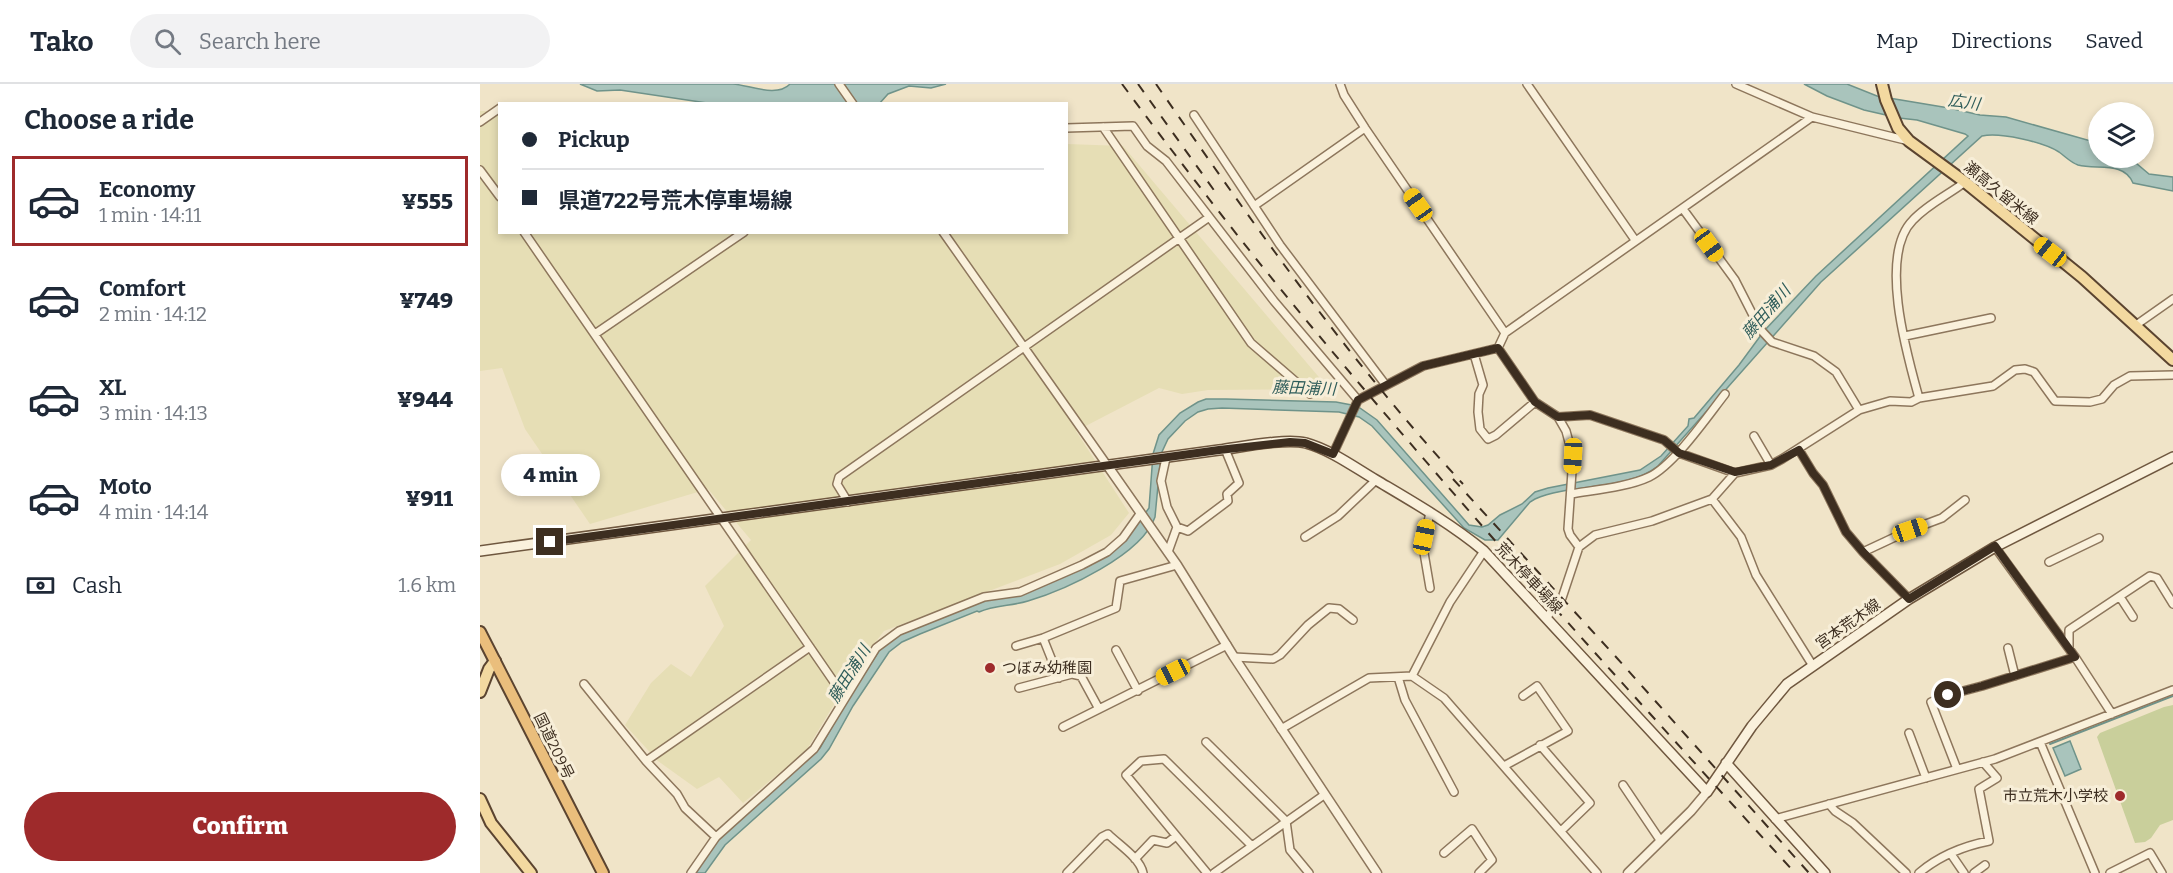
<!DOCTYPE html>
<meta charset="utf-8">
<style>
:root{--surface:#fff;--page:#f2f2f3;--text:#1f2937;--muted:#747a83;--line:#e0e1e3;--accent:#9e2a2b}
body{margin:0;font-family:Bitter,"Noto Sans JP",serif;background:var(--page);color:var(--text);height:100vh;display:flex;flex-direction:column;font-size:22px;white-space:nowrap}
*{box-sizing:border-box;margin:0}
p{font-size:20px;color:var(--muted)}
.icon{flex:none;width:33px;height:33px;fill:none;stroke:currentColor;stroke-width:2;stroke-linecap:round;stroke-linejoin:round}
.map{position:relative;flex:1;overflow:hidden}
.sheet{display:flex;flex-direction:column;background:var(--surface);width:480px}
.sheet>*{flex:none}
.hud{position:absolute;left:18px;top:18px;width:570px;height:132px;border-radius:0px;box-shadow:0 3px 9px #0003;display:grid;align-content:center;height:132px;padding:0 24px;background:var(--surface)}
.fabs{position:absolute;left:1608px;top:18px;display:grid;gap:12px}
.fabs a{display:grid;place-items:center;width:66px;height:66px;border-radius:50%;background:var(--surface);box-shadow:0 3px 9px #0003;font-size:30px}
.end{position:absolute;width:27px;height:27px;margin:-14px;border:8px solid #3d2e20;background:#fff;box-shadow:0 0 0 3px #fff}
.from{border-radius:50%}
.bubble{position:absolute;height:42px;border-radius:21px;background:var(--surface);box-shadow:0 3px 9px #0003;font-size:20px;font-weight:800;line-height:42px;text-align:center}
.car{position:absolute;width:18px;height:36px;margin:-18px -9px;border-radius:8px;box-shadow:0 0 4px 2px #0007;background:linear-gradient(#f5c518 24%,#345 0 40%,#f5c518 0 76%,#345 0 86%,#f5c518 0)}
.hud b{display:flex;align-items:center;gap:21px;height:57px;font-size:22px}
.hud b+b{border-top:2px solid var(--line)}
.hud i{width:15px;height:15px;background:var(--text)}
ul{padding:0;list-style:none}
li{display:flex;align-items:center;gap:18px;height:90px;margin:0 12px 9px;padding:0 12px;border:3px solid transparent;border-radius:0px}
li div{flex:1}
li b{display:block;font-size:22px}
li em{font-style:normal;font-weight:800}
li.on{border-color:var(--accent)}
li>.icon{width:54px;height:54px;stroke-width:1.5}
h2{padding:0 24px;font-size:27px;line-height:72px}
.pay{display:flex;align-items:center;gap:15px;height:66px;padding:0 24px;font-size:22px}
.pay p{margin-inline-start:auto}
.cta{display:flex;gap:12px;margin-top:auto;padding:12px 24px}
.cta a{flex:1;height:69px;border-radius:36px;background:var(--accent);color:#fff;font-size:24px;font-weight:800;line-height:69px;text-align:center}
header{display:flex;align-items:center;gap:36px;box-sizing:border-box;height:84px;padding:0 30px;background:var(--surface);border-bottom:2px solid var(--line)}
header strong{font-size:28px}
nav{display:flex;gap:33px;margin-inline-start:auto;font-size:21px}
.search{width:420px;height:54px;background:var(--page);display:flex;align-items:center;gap:15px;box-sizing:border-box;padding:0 21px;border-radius:33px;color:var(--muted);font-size:22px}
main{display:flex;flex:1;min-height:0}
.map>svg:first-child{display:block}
</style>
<header>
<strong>Tako</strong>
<div class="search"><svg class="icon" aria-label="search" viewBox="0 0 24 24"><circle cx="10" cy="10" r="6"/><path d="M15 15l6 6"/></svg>Search here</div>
<nav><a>Map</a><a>Directions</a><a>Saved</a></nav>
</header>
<main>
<section class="sheet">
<h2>Choose a ride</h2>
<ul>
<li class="on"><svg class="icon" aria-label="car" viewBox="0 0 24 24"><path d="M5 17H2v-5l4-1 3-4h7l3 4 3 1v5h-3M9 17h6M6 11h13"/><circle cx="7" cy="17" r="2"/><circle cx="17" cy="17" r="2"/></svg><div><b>Economy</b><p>1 min · 14:11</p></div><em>¥555</em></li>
<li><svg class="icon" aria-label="car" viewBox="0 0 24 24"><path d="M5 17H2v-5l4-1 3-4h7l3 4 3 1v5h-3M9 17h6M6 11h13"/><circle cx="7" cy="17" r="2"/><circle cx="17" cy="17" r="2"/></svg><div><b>Comfort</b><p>2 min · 14:12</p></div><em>¥749</em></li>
<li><svg class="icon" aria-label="car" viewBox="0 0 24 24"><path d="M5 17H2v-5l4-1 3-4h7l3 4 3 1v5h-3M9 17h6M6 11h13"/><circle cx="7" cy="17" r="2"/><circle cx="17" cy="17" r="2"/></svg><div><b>XL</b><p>3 min · 14:13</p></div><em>¥944</em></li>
<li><svg class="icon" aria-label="car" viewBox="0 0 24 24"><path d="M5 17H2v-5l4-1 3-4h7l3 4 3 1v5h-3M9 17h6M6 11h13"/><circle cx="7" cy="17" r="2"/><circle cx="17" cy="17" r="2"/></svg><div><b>Moto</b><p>4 min · 14:14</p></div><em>¥911</em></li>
</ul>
<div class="pay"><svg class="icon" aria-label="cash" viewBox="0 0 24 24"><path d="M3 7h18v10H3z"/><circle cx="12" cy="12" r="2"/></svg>Cash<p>1.6 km</p></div>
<div class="cta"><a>Confirm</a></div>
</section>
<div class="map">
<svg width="1693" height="789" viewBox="0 0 1693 789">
<rect width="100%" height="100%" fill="#f0e4c8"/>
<path fill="#e6deb5" d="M 0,27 L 19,27 L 20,148 L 586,148 L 587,60 L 643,62 L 849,305 L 728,306 L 702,310 L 679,304 L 596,347 L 649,429 L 631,451 L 580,480 L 404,547 L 377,582 L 326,667 L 263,719 L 239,693 L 217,705 L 178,677 L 145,641 L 171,599 L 191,580 L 211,593 L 244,542 L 225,502 L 271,456 L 228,405 L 110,440 L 45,345 L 22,284 L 0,287 Z"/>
<path fill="#c9cf9b" d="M 1693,621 L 1693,736 L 1680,741 L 1671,754 L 1665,758 L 1655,759 L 1617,653 L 1620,649 L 1684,623 Z"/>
<path fill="#a9c4bc" stroke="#6f938a" stroke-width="1.5" d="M 100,0 C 150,0 202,0 253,0 C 269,1 297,14 310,0 L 466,0 L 451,4 L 429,2 L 408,10 L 399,20 L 227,19 L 140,6 L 117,7 Z
M 1324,0 L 1367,0 L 1397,12 L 1469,24 L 1500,31 L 1526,33 L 1618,59 L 1618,74 L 1650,74 L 1669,90 L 1693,93 L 1693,107 L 1653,99 C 1644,77 1617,86 1598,81 C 1590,78 1586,73 1579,68 C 1563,58 1520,48 1502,52 L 1341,198 L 1178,382 C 1146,407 1092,399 1055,415 L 1050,418 L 1018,456 L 1005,456 L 984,444 L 892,342 L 879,333 L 859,328 L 742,324 L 728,325 L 718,328 L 705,337 L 688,355 L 681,370 L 675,433 C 662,471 585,506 548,517 C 532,522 514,521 499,528 L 497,527 L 440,550 L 422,558 L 409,568 L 373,622 L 349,665 L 341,675 L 245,761 L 225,789 L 215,789 L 238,755 L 340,664 L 366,618 L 399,567 L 406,559 L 419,550 L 506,516 L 547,508 L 616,477 L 635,466 L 648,453 L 669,424 L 673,370 L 679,351 L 700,329 L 718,318 L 726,315 L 746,315 L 856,318 L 877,322 L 897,336 L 989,441 L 1002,443 L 1008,441 L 1020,431 L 1042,420 L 1055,408 L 1068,404 L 1160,386 L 1181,372 L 1208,342 L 1209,335 L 1214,334 L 1259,281 L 1284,247 L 1336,192 L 1488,52 L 1485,50 L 1437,36 L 1419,34 L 1384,26 L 1347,12 Z
M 1590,657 L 1601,685 L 1585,692 L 1573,664 Z"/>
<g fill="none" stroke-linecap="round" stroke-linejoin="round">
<path stroke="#6f938a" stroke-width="2" d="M 1570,660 L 1693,612"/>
<defs>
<path id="minor" d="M 359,0 L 373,20
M 860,0 L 864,11 L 885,44 L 1025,249
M 1047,0 L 1155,156
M 1256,0 L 1332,33 L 1429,57
M 714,31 L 800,161 L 905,300
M 0,38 L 20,24
M 623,43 L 771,259 L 830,310
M 586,44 L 653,42 L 667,62 L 686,77 L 794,217 L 878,316
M 0,86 L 20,113
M 774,122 L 885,44
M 1203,125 L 1255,196 L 1280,245 L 1292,258 L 1334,272 L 1356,288 L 1379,326
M 44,148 L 365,614
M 463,148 L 627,381
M 1656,241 L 1693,215
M 115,250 L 264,148
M 1425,252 L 1511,234
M 1018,264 L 1025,249 L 1332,33
M 1018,264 L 1055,318 L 1078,333 L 1086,347 L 1093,373 L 1088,445 L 1090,451 L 1099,463
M 994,270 L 1003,301 L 999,310 L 998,328 L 1000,345 L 1008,355 L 1016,351 L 1055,318
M 1439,314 C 1427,271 1398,171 1433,136 C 1448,120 1468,111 1485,98
M 1078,333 L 1110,331 L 1184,356 L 1199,369 L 1255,389 L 1291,381 L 1302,375 L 1379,326 L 1410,317 L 1431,318 L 1439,314 L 1513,302 L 1535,286 L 1545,285 L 1554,288 L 1575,317 L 1610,318 L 1622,315 L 1634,301 L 1650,292 L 1693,291
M 1274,352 L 1291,381
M 1319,366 L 1333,389 L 1343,401 L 1366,448 L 1383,468 L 1429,515
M 853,370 L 878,316 L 943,282 L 1018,264
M 686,374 L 681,397 L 687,423 L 697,443 L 708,447 L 748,417 L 747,410 L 759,399 L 745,365
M 1091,410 C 1114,406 1148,403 1169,393 C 1194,381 1227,333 1245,310
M 1232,415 L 1261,453 L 1276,491 L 1333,582
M 368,418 L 357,400 L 359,393 L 728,134
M 950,428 L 943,463 L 950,504
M 825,453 L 858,432 L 896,396
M 1515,463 L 1595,573 L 1632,630
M 688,468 L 697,443
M 1383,468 L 1430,446 L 1462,434 L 1485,416
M 1569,478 L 1619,454
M 1640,513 L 1653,533
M 1066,534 L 1082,514 L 1099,463 L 1115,451 L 1172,437 L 1232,415 L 1255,389
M 563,554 L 579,594
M 536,562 L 563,554 L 636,524 L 640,497 L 697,481
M 1528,564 L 1535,592
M 1589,564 L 1589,546 L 1670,492 L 1677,494 L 1693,520
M 636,566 L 658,607
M 754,573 L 793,575 L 800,571 L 828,541 L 849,524 L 859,525 L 873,536
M 932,592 L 970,518 L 1004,467
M 918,593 L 925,616 L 974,708
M 104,600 L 166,677 L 197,710 L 205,724 L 236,753
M 539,604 L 592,590 L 601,592 L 619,625
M 583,643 L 747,561
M 801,645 L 889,594 L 932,592 L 964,614 L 1117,789
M 1429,649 L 1446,694
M 726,658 L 806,737 L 810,766 L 829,789
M 1560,658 L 1615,789
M 1060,661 L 1110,719 L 1081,747
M 166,677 L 330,563
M 1024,682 L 1088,647 L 1057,602 L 1043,612
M 1477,685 L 1451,618 L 1468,611 L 1502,602 L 1595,573
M 1143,701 L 1180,756
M 1349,720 L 1355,727 L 1373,739 L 1426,789
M 1295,735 L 1515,675 L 1693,606
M 964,769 L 992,745 L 1012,776 L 999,789
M 1471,770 L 1484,789
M 655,775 L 673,756 L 687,759 L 696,752
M 211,789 L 236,753 L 334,665 L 396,564 L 419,547 L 504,513 L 540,508 L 602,481 L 627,468 L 643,454 L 660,430
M 587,789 L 622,753 L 628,750 C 639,761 660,774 663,789
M 727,789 L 646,691 L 661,677 L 684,675 L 772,762
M 734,789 L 844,711
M 1439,789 C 1459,772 1484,762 1509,757 L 1499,705 L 1517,694 L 1503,678
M 1494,789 L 1505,781
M 1630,789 L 1670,769 L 1682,789"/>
<path id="tertiary" d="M 627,381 L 697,481 L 754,573 L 897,789
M 1148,789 L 1211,727 L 1227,708"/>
<path id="secondary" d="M 0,467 L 739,366 C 762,363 805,354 826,359 C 851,366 874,383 896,396 C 933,418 970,439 1004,467 L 1227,708 L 1272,642 L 1307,600 L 1429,515 L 1515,463 L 1693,373
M 1246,679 L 1345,789"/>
<path id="primary" d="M 1402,0 L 1406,16 L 1418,44 L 1429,57 L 1485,98 L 1602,193 L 1693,276
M 0,608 L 9,585 L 15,577
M 0,715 L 11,739 L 51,789"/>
<path id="trunk" d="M 0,548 L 123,789"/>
</defs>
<use href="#minor" stroke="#8d765c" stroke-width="10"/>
<use href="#tertiary" stroke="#8d765c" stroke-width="11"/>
<use href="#secondary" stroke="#6f573f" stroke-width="12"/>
<use href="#primary" stroke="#5b4430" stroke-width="14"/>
<use href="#trunk" stroke="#5b4430" stroke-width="14"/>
<use href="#minor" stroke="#faf1dc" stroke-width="7"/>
<use href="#tertiary" stroke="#faf1dc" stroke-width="8"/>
<use href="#secondary" stroke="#faf1dc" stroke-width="9"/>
<use href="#primary" stroke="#f3d9a0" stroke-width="10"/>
<use href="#trunk" stroke="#eabe7c" stroke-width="10"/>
<path stroke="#3d2e20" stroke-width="2" stroke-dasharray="10 10" stroke-linecap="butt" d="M 642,0 C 700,78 759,155 821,230 C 980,422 1147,605 1315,789
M 658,0 L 736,109
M 676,0 C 772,138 868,276 983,400
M 973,395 L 1136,573 L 1329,789"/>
</g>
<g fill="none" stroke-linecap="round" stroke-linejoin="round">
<path stroke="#3d2e20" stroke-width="8" d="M 70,458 L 739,366 L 810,358 L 825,359 L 853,370 L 878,316 L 943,282 L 1018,264 L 1055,318 L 1078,333 L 1110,331 L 1184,356 L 1199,369 L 1255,388 L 1291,381 L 1319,366 L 1333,389 L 1343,401 L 1366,448 L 1383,468 L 1429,515 L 1515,462 L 1595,573 L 1502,602 L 1468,611"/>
</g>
<g fill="#9e2a2b" stroke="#f7eed8" stroke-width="2">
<circle cx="510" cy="584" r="6"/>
<circle cx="1640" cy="712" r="6"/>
</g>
<g text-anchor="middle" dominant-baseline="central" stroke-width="6" stroke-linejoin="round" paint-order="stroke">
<g font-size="15" fill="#3d2e20" stroke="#f7eed8">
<text transform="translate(1521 109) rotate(39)">瀬高久留米線</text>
<text transform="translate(1049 494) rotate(47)">荒木停車場線</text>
<text transform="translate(1368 540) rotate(-35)">宮本荒木線</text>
<text transform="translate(74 662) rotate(64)">国道209号</text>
</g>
<g font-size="15" fill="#3d2e20" stroke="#f7eed8" text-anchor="start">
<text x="522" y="584">つぼみ幼稚園</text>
<text x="1628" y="712" text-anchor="end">市立荒木小学校</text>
</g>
<g font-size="16" font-style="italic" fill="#2f5d5a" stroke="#f7eed8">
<text transform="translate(1484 18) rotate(8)">広川</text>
<text transform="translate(1286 228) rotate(-49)">藤田浦川</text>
<text transform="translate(824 304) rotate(2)">藤田浦川</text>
<text transform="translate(369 590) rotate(-58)">藤田浦川</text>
</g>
</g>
</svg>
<div class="fabs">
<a><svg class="icon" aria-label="layers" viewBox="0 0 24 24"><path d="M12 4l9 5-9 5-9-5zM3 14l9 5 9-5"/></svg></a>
</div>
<i class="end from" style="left:1468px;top:611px"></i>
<i class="end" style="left:70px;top:458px"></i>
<div class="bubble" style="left:21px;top:370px;width:99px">4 min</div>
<i class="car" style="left:938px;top:121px;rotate:325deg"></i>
<i class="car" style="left:1229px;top:161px;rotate:144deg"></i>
<i class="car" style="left:1570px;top:168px;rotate:308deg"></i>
<i class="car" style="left:1093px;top:372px;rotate:183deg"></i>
<i class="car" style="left:1430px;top:446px;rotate:71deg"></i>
<i class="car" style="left:944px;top:453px;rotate:12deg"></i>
<i class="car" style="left:693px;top:588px;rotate:243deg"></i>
<div class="hud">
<b><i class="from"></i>Pickup</b>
<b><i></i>県道722号荒木停車場線</b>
</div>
</div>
</main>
